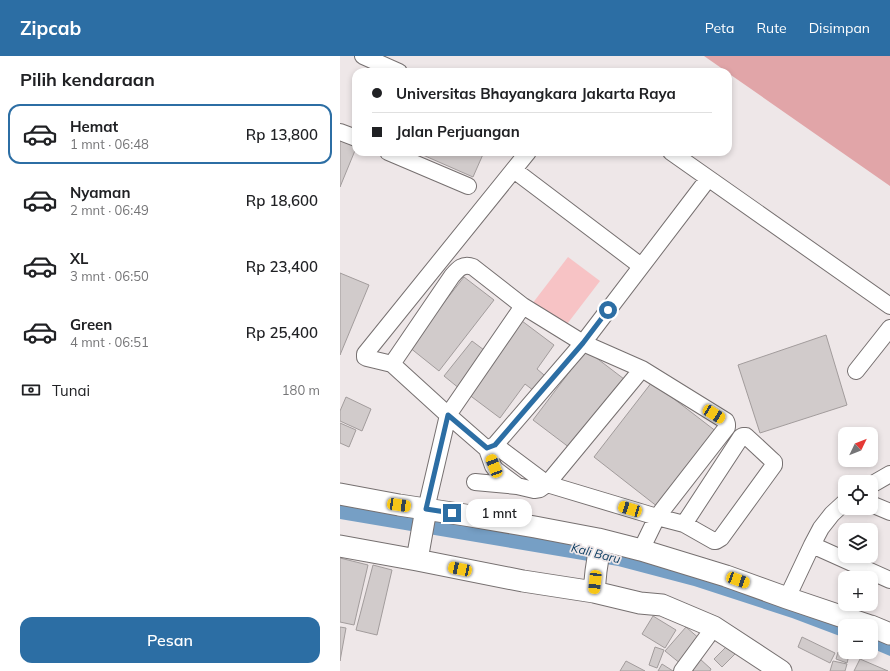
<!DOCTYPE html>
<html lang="id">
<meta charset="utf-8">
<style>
:root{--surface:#fff;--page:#f2f2f2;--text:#202124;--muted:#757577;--line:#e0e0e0;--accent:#2c6ea4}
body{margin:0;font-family:Mulish,sans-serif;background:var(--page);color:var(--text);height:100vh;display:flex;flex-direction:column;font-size:15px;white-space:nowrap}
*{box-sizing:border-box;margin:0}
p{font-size:13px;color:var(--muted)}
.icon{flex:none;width:22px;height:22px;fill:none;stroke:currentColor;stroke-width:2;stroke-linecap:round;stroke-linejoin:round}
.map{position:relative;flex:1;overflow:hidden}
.side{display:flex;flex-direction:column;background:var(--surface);width:340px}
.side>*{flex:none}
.hud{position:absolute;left:12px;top:12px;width:380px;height:88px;border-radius:12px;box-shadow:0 2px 6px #0003;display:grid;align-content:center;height:88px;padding:0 20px;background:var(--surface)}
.needle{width:26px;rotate:47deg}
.buttons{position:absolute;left:498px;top:371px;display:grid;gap:8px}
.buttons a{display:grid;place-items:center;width:40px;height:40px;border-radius:8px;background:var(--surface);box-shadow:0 2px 6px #0003;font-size:20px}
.end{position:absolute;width:18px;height:18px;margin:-9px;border:5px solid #2c6ea4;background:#fff;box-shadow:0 0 0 2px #fff}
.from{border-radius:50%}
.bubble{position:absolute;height:28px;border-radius:12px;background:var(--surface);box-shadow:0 2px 6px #0003;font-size:13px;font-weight:600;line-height:28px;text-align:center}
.car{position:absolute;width:12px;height:24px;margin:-12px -6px;border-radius:5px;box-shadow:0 0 3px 1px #0007;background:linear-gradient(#f5c518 24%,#345 0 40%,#f5c518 0 76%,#345 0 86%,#f5c518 0)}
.hud b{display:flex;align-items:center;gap:14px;height:38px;font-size:15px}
.hud b+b{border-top:1px solid var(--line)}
.hud i{width:10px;height:10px;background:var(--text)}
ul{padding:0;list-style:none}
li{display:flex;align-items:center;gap:12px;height:60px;margin:0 8px 6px;padding:0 12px;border:2px solid transparent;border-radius:12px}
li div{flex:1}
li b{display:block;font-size:15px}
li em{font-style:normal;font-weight:600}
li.selected{border-color:var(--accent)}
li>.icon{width:36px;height:36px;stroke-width:1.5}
h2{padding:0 20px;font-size:18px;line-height:48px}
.pay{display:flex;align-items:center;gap:10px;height:44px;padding:0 20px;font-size:15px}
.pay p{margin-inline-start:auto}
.button{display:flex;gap:8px;margin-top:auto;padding:8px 20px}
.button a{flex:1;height:46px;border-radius:12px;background:var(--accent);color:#fff;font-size:16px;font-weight:600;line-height:46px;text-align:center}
header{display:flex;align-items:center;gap:24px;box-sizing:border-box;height:56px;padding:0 20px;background:var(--accent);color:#fff}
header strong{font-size:19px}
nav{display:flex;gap:22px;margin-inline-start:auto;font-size:14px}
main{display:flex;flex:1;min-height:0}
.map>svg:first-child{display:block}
</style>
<header>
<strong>Zipcab</strong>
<nav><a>Peta</a><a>Rute</a><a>Disimpan</a></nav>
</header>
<main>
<section class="side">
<h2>Pilih kendaraan</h2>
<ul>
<li class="selected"><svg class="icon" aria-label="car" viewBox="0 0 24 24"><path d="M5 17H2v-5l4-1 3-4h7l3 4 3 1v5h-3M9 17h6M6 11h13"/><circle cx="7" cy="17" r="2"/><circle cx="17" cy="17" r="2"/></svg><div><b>Hemat</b><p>1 mnt · 06:48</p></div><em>Rp 13,800</em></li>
<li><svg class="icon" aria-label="car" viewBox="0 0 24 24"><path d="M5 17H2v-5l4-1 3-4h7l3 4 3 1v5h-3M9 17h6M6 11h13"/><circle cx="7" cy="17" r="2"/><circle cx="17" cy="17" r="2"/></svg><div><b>Nyaman</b><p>2 mnt · 06:49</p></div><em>Rp 18,600</em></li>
<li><svg class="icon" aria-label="car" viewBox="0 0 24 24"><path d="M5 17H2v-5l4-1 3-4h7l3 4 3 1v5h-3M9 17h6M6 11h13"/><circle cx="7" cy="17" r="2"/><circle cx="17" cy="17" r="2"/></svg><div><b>XL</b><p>3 mnt · 06:50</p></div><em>Rp 23,400</em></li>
<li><svg class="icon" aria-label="car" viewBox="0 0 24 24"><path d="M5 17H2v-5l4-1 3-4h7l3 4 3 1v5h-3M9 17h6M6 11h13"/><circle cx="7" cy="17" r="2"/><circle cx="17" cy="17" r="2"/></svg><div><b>Green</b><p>4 mnt · 06:51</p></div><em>Rp 25,400</em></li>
</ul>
<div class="pay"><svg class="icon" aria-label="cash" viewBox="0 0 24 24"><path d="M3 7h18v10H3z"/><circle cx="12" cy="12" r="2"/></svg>Tunai<p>180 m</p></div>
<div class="button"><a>Pesan</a></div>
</section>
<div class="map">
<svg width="550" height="615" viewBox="0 0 550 615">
<rect width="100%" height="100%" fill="#eee7e8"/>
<path fill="#f7c3c5" d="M 228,201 L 260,225 L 224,272 L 192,248 Z"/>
<path fill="#e1a5a8" d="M 364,0 L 550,0 L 550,130 L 388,17 L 388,16 L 387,16 Z"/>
<path fill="#769fc5" d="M 0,443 L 288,495 L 505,570 L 505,582 L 452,562 L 354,530 L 278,510 L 0,463 Z
M 531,578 L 550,585 L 550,600 L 531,592 Z"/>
<path fill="#d1cbcb" stroke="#a29c9c" d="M 0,81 L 16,88 L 16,92 L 0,131 Z
M 76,96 L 144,96 L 133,121 Z
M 0,217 L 29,229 L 0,299 Z
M 124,221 L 154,244 L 99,315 L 69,291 Z
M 182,265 L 214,289 L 197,313 L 210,324 L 198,338 L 185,328 L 160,362 L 128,338 Z
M 486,279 L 507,349 L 420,377 L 398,309 Z
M 132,285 L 148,297 L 120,333 L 104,320 Z
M 246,294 L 284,323 L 230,392 L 193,364 Z
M 312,326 L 377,376 L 318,451 L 254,401 Z
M 6,341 L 31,353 L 22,375 L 0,365 L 0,355 Z
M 0,367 L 16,374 L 9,391 L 0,387 Z
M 0,502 L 28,509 L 14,569 L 0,566 Z
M 33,509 L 52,514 L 37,579 L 16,574 Z
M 313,560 L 336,574 L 325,592 L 302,578 Z
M 0,571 L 6,572 L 0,605 Z
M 346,571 L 361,584 L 341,608 L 325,595 Z
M 462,581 L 495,597 L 490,607 L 458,591 Z
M 387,590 L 395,598 L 382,611 L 374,603 Z
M 315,591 L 324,594 L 317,612 L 309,609 Z
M 498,596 L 509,599 L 507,607 L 496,603 Z
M 360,603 L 371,613 L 370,615 L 354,615 L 352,613 Z
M 520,603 L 548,615 L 514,615 Z
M 286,605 L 305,615 L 280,615 Z
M 493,605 L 507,608 L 505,615 L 490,615 Z
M 322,608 L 333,615 L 318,615 Z"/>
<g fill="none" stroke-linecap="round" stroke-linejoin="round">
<defs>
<path id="minor" d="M 23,0 L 59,16
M 0,76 L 16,82
M 48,96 L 128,130
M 331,96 L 550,250
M 174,114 L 301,210
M 52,308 L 27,302 L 25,301 L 25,298 L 188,96
M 516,315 L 550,272
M 403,380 L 406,380 L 433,405 L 434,406 L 434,409 L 381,482 L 376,485 L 374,485 L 344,468 L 401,381 Z
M 155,389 L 243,287 L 368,123
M 147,393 L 153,410 L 156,414 L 176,429
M 135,426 L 177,430 L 194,434 L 200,433 L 207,428 L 302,313
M 531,429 L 550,418
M 531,448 L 550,456
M 86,453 L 108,359 L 183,250
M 472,489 L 550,524
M 301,494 L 317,461 L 387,371 L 387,368 L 386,365 L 302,313 L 243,287 L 183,250 L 133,211 C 123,207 118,213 112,220 L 52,308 L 108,359 L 147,393 L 155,389 L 207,428 L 317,461 L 344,468
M 447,542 L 472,489 L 481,472 L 492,458 L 505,446
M 342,615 L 367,581 L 374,571"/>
<path id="major" d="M 0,438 L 59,449 L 125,459 L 195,471 L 258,483 L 301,494 L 386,520 L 447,542 L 530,570
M 0,490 L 77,504 L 183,525 L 254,536 L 300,547 L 322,549 L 374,571 L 441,615
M 77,504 L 86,453
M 254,536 L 256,515 L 258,502 L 258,483
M 531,570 L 550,578"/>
</defs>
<use href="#minor" stroke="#767070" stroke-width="18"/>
<use href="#major" stroke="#767070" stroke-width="23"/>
<use href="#minor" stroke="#fff" stroke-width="16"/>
<use href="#major" stroke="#fff" stroke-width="21"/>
</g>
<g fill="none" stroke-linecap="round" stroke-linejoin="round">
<path stroke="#2c6ea4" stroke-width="5" d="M 112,457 L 86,453 L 108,359 L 147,392 L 155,389 L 243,287 L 268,254"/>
</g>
<g text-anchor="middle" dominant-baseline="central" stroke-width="3.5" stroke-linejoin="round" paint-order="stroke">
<g font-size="12" font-style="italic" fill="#0b3c61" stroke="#eee7e8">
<text transform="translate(256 497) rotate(14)">Kali Baru</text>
</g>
</g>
</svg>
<div class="buttons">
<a><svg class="needle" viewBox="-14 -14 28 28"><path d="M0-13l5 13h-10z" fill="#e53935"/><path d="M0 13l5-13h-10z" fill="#757577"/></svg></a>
<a><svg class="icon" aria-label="locate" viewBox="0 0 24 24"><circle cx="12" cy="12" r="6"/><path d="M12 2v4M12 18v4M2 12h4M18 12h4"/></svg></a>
<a><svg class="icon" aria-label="layers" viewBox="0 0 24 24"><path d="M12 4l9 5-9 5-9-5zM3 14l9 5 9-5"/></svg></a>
<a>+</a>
<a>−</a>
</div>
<i class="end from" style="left:268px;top:254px"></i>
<i class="end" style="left:112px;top:457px"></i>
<div class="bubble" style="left:126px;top:443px;width:66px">1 mnt</div>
<i class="car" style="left:374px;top:358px;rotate:122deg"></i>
<i class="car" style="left:154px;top:410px;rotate:339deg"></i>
<i class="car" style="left:59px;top:449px;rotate:98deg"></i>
<i class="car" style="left:290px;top:453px;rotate:287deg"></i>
<i class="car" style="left:120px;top:513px;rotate:282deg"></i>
<i class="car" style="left:398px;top:524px;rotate:110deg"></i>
<i class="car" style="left:255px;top:526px;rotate:186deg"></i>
<div class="hud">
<b><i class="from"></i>Universitas Bhayangkara Jakarta Raya</b>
<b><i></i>Jalan Perjuangan</b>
</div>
</div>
</main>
